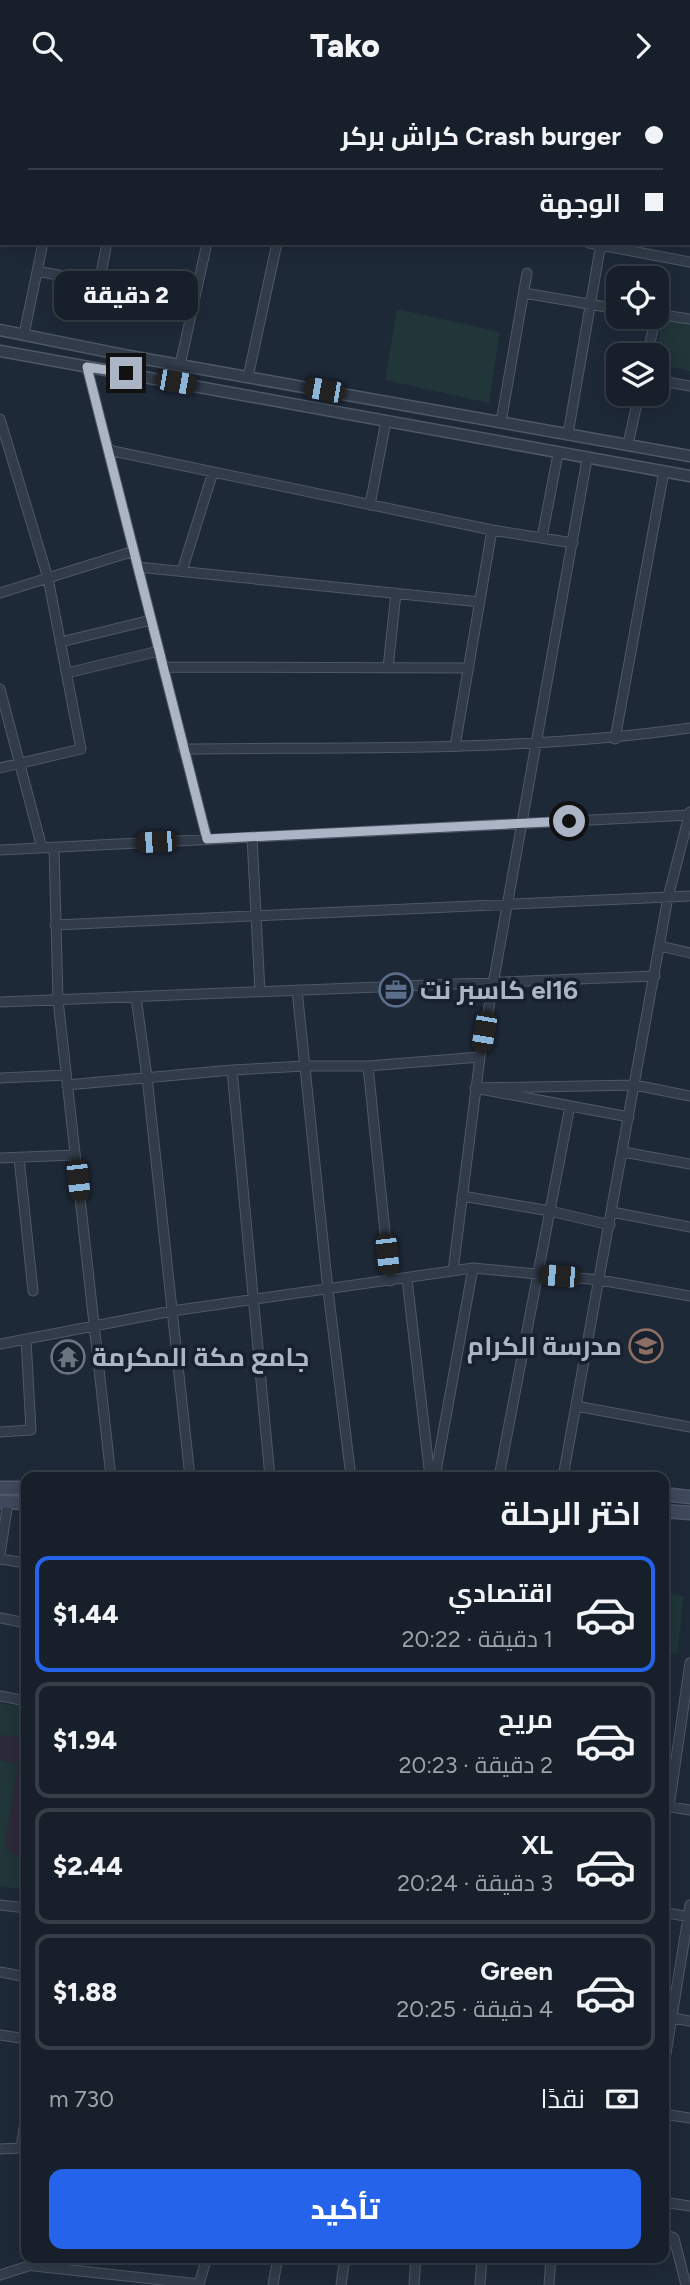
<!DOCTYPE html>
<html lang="ar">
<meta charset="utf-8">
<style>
:root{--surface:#161f2a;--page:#1f2732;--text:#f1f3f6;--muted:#9ea2a8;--line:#353d47;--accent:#2563eb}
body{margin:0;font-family:Figtree,Cairo,sans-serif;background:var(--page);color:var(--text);direction:rtl;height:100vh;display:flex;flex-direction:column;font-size:26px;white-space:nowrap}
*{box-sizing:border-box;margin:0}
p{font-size:23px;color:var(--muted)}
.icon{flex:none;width:38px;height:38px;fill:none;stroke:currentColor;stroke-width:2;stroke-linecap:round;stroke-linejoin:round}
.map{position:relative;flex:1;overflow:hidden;direction:ltr}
.drawer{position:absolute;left:21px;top:1381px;width:648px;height:791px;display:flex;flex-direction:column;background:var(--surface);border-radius:14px;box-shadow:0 4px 18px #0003,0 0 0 2px var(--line);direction:rtl}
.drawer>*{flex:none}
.top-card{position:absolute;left:0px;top:0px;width:691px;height:154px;box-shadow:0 4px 18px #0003,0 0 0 2px var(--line);direction:rtl;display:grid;align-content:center;height:154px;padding:0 28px;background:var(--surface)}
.buttons{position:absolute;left:606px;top:175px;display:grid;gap:14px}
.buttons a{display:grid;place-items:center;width:63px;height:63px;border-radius:14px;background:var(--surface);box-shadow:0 4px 18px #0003,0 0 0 2px var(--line);font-size:35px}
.end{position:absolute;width:32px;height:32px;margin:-16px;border:9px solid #abb5c6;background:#111;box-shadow:0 0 0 4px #111}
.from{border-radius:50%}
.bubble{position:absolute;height:49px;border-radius:14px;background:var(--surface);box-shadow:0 4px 18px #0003,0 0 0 2px var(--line);font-size:23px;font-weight:800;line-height:49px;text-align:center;direction:rtl}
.car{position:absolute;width:21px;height:42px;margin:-21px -10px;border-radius:9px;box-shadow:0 0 5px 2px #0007;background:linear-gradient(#222 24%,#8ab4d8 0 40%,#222 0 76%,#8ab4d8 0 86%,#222 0)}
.top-card b{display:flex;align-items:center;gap:24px;height:66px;font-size:26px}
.top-card b+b{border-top:2px solid var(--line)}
.top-card i{width:18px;height:18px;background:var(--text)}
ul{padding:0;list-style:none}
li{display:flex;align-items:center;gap:21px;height:116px;margin:0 14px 10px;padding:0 14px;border:4px solid var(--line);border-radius:14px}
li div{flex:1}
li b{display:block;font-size:26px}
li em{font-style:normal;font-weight:800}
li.current{border-color:var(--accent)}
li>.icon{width:63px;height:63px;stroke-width:1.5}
h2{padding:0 28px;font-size:32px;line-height:84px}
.pay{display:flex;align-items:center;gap:18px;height:77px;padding:0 28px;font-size:26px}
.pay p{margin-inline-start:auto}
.button{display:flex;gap:14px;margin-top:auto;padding:14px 28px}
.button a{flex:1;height:80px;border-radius:14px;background:var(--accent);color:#fff;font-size:28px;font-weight:800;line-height:80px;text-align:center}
header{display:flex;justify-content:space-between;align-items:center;height:91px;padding:0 28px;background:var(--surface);font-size:32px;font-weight:800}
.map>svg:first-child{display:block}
</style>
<header><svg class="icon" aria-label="forward" viewBox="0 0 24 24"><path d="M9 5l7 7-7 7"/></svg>Tako<svg class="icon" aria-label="search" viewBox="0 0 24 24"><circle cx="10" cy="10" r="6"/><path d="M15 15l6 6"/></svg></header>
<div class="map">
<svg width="690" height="2194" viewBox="0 0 690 2194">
<rect width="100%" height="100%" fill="#1e2938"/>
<path fill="#2c2a39" d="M 0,1612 L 26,1616 L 26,1799 L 0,1795 Z"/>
<path fill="#203639" d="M 397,218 L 500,241 L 489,312 L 385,289 Z
M 661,229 L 690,233 L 690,280 L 656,273 Z
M 663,1502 L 684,1505 L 677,1563 L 663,1560 Z
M 0,1612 L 26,1616 L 26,1634 L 21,1646 L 0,1644 Z
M 0,1669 L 18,1673 L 5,1753 L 10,1762 L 26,1768 L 26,1799 L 0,1795 Z"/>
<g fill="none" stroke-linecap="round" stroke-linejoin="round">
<defs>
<path id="minor" d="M 423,0 L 423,2
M 76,2 L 76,0
M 290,2 L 291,0
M 476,2 L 477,0
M 0,52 L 2,52
M 589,152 L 690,171
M 37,180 L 194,210
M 99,192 L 107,152
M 524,202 L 618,218
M 656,223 L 690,228
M 24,243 L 43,152
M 647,264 L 656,226
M 180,274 L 207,152
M 87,276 L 207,748
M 248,286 L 277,152
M 656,289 L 690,295
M 0,328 L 48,487 L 81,658 L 0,677
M 501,331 L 527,182
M 568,343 L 601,152
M 628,353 L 639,303
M 108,359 L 492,439 L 573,452
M 370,414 L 386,330
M 542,446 L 558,363
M 138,476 L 480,511
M 182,480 L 213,381
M 0,502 L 134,460
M 61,551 L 151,529
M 163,576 L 469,577
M 388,577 L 396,502
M 67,582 L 159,560
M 0,598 L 42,757
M 615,648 L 664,380
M 455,655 L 492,439
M 183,658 C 352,656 522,661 690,637
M 252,746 L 260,901
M 54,756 L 58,909 L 111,1386
M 0,759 L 690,724
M 55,834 L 690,805
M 660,855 L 690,862
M 297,899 L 328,1199 L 351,1386
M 136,906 L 147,986 L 190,1386
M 0,911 L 655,885
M 368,975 L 390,1190
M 232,979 L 270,1386
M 0,987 L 66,984
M 67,994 L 232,979 L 305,975 L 368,975 L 480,966
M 629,1026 L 475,997 L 635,994 L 690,1005
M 623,1061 L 690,1073
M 0,1067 L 75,1064
M 19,1067 L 33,1200
M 462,1105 L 550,1120 L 610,1134
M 612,1121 L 690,1136
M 453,1180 L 480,966 L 587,368
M 407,1188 L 430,1386
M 0,1253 L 172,1220 L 473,1177 L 600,1189 L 690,1205
M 576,1315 L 690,1336
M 0,1341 L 31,1339 L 26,1248
M 435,1386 L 473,1177
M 499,1386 L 570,1015
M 563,1386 L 668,806 L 690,721
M 0,1464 L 8,1411
M 0,1468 L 26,1472
M 0,1527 L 26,1532
M 0,1605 L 26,1610
M 664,1715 L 690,1719
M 669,1716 L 690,1572
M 0,1814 L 26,1817
M 663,1821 L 690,1826
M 0,1881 L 26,1886
M 672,1927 L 690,1930
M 0,1944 L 26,1948
M 663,1981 L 690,1814
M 663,2023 L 690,2027
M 0,2058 L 21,2057 L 26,2024
M 663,2111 L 690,2115
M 663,2142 L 674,2147 L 686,2194
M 34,2175 L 199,2193 L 207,2166
M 0,2184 L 57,2166
M 273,2194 L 278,2166
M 341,2194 L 345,2166
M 414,2194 L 416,2166
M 480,2194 L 482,2166
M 549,2194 L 551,2166"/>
<path id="tertiary" d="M 0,239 L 129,265 L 690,365
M 0,260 L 690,385"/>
<path id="secondary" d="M 0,1397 L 26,1397
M 663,1403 L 690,1406
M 0,1411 L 26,1412
M 663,1420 L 690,1422"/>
<path id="primary" d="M 137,0 L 146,2
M 245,0 L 255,2
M 222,2 L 223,0"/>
</defs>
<use href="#minor" stroke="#4f5867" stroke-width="11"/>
<use href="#tertiary" stroke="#4f5867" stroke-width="13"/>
<use href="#secondary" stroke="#4f5867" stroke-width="15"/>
<use href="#primary" stroke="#3b4452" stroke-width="17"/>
<use href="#minor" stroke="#313b49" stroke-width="9"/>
<use href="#tertiary" stroke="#313b49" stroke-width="10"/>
<use href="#secondary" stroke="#3f495c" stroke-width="12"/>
<use href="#primary" stroke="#4f5a69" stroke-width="14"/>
</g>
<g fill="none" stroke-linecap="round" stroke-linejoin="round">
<path stroke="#abb5c6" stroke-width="9" d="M 126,282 L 87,276 L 207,748 L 569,730"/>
</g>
<defs>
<symbol id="office-ring" viewBox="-11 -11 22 22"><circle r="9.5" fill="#17202d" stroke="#5c6f8a" stroke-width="1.5"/><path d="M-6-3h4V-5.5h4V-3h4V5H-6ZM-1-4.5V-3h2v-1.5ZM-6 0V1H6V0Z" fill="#5c6f8a"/></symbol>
<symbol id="school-ring" viewBox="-11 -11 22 22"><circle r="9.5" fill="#17202d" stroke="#8d6e63" stroke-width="1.5"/><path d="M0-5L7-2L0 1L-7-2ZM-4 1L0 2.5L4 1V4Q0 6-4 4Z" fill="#8d6e63"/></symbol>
<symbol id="temple-ring" viewBox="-11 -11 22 22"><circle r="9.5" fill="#17202d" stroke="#6b7280" stroke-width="1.5"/><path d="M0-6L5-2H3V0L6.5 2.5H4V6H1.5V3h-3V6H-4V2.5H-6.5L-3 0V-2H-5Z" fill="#6b7280"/></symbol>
</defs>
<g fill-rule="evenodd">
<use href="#office-ring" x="377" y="880" width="38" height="38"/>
<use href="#school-ring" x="627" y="1236" width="38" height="38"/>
<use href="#temple-ring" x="49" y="1247" width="38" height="38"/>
</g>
<g text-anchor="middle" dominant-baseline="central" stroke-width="7" stroke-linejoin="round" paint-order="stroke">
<g font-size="26" font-weight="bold" fill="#abb5c6" stroke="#17202d" text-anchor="start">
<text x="420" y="899">كاسبر نت el16</text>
<text x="622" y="1255" text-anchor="end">مدرسة الكرام</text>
<text x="92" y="1266">جامع مكة المكرمة</text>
</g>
</g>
</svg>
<div class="buttons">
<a><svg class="icon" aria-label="locate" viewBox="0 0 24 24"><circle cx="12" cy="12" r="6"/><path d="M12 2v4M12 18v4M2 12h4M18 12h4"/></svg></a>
<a><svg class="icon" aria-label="layers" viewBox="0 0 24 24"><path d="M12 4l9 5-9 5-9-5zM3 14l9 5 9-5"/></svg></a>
</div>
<i class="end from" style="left:569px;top:730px"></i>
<i class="end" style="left:126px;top:282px"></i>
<div class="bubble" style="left:54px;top:180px;width:144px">2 دقيقة</div>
<i class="car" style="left:176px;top:291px;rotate:100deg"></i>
<i class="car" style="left:324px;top:299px;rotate:280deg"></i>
<i class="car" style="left:156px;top:751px;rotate:267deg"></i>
<i class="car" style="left:484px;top:941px;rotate:190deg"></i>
<i class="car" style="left:78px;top:1089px;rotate:174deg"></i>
<i class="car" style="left:387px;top:1163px;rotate:174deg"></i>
<i class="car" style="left:559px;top:1185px;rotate:275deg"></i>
<div class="top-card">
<b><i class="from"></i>Crash burger كراش بركر</b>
<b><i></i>الوجهة</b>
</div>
<section class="drawer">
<h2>اختر الرحلة</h2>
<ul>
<li class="current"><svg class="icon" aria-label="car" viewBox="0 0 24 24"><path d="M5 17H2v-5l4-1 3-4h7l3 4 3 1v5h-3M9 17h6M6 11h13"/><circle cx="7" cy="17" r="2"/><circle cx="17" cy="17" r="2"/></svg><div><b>اقتصادي</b><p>1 دقيقة · 20:22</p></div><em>$1.44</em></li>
<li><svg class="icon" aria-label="car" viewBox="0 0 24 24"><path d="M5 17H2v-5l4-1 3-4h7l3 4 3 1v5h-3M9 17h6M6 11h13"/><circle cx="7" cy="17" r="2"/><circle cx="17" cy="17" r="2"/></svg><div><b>مريح</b><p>2 دقيقة · 20:23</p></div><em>$1.94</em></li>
<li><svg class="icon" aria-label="car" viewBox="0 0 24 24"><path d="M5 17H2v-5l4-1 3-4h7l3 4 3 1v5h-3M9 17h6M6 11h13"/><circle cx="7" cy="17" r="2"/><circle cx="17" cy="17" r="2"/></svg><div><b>XL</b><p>3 دقيقة · 20:24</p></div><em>$2.44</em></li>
<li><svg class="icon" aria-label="car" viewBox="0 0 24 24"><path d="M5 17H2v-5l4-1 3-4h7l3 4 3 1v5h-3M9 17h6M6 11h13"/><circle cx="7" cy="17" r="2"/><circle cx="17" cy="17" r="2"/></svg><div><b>Green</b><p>4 دقيقة · 20:25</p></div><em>$1.88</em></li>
</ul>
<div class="pay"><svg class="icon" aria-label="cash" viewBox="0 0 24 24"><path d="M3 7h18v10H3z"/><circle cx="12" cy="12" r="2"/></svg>نقدًا<p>730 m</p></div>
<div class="button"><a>تأكيد</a></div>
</section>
</div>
